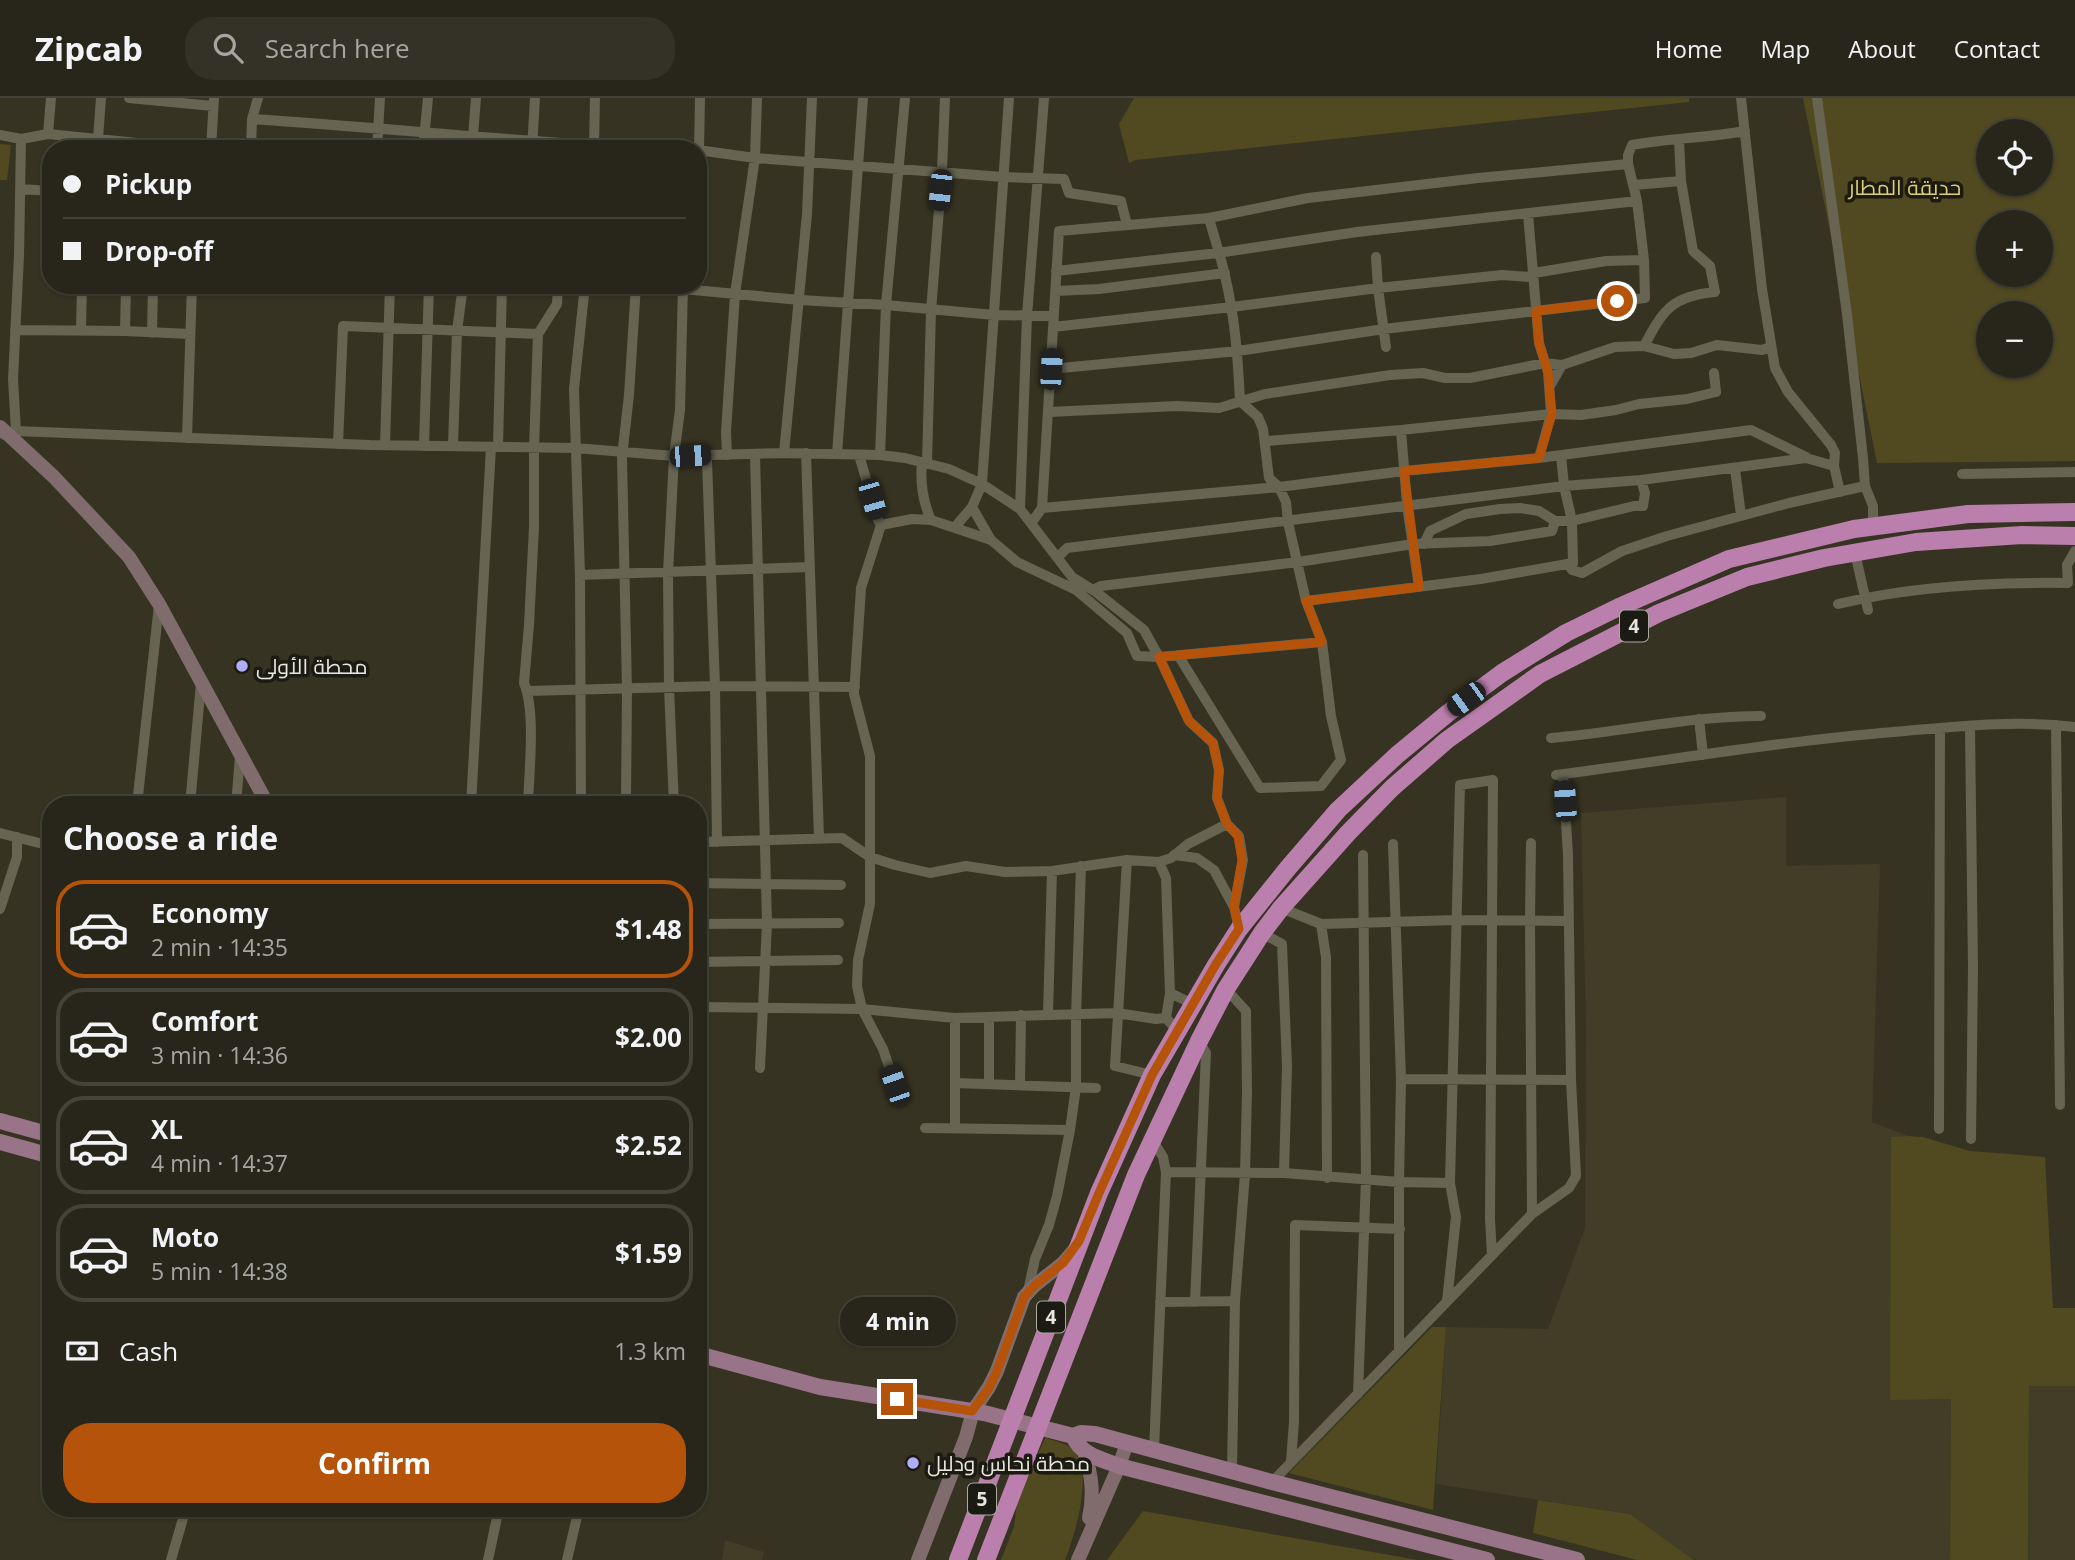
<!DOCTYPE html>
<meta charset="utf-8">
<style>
:root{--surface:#28261a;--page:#343227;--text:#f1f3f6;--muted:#a5a5a2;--line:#444339;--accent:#b45309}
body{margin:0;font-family:"Open Sans",Cairo,sans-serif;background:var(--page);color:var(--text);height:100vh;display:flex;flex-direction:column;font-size:26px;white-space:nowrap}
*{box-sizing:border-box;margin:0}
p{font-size:23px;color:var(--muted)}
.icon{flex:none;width:38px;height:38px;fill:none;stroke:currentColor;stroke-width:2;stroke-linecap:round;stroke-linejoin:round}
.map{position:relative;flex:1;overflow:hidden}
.side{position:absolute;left:42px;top:698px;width:665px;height:721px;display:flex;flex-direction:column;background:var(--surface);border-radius:28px;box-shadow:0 2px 5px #0004,0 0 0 2px var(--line)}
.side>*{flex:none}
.hud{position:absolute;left:42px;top:42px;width:665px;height:154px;border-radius:28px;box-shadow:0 2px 5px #0004,0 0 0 2px var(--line);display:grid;align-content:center;height:154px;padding:0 21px;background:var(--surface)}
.buttons{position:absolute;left:1976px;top:21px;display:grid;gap:14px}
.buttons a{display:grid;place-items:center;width:77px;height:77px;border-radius:50%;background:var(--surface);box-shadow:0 2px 5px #0004,0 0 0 2px var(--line);font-size:35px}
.end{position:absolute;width:32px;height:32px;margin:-16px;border:9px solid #b45309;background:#fff;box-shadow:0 0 0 4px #fff}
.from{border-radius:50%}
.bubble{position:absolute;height:49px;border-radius:24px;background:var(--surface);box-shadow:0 2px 5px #0004,0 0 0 2px var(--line);font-size:23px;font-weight:700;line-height:49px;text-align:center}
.car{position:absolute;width:21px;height:42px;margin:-21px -10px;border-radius:9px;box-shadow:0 0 5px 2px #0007;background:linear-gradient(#222 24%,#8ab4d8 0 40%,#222 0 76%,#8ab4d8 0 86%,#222 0)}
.hud b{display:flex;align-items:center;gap:24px;height:66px;font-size:26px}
.hud b+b{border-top:2px solid var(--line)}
.hud i{width:18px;height:18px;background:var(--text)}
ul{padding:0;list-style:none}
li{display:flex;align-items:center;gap:21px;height:98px;margin:0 14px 10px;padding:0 7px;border:4px solid var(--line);border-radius:28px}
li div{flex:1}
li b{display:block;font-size:26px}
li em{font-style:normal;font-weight:700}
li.on{border-color:var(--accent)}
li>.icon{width:63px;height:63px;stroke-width:1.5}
h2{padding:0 21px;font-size:32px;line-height:84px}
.pay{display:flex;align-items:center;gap:18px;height:77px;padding:0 21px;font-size:26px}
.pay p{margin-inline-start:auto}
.button{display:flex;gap:14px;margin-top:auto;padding:14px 21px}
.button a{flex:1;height:80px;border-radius:28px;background:var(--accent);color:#fff;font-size:28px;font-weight:700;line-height:80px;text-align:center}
header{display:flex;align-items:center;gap:42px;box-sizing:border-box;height:98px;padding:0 35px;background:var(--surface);border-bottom:2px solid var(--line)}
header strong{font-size:33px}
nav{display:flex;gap:38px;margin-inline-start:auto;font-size:24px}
.search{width:490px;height:63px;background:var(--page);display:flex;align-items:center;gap:18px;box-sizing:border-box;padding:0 24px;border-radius:28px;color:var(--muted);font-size:26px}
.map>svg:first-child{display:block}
</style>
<header>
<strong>Zipcab</strong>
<div class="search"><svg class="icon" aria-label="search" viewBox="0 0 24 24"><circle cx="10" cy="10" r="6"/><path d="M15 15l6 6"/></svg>Search here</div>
<nav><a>Home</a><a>Map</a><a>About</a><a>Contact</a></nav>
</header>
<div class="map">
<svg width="2075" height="1462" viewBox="0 0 2075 1462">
<rect width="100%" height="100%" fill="#363322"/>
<path fill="#413d26" d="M 1786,699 L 1786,768 L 1880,766 L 1872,1024 L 1953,1055 L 1950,1462 L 1694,1462 L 1630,1416 L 1436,1386 L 1446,1229 L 1548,1231 L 1585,1130 L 1586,928 L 1581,715 Z
M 2029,1288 L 2075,1288 L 2075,1462 L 2028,1462 Z
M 725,1442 L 764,1454 L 762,1462 L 722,1462 Z"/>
<path fill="#51491f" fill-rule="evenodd" d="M 1134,0 L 1689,0 L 1689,4 L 1135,62 L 1129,65 L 1119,26 Z
M 1803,0 L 2075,0 L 2075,363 L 1877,365 ZM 1988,33 L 2040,33 L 2040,86 L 1988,86 ZM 1988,124 L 2040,124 L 2040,177 L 1988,177 ZM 1988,215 L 2040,215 L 2040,268 L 1988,268 Z
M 0,46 L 11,47 L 7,82 L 0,82 Z
M 1908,1038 L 1923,1039 L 1970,1053 L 2045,1059 L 2053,1210 L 2075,1210 L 2075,1288 L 2029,1288 L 2028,1462 L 1950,1462 L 1951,1301 L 1890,1302 L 1891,1039 Z
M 1432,1229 L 1446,1229 L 1433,1412 L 1289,1375 Z
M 1045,1340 C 1055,1343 1068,1345 1075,1354 C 1093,1378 1075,1437 1065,1462 L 1001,1462 L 1014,1429 L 1017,1404 Z
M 1538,1402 L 1630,1416 L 1694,1462 L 1637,1462 L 1533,1435 Z
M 1143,1413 L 1418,1462 L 1107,1462 Z"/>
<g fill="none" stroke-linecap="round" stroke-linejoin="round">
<path stroke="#676452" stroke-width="10" d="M 129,0 L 213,8
M 1741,0 L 1762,191 L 1775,270 L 1788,294 L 1831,347 L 1835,355 L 1834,368
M 1817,0 L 1847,216 L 1863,360 L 1865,388
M 252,21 C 390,30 527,45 665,51
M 48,36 L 51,0
M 0,37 L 21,41 L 48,36 L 197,51
M 98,41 L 101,0
M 594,50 L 595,0
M 211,51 L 214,0
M 251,51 L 252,21 L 258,0
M 377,51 L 380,0
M 423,51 L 428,0
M 472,51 L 476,0
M 532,51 L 535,0
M 698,52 L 755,60 L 1003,79 L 1064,81 L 1069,95 L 1121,103 L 1127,127
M 699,52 L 700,0
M 1634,87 L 1681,83
M 20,91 L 51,93
M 1528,116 L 1539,245 L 1548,274 L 1551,316 L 1539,360
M 1376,159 L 1378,190 L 1386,249
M 1056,173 L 1218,155 L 1357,134 L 1637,103
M 584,189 L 683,191 L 800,202 L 886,207 L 994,217 L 1053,218
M 1056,193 L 1099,191 L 1225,175
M 1053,229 L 1232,209 L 1378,190 L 1502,177 L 1529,179 L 1534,175 L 1606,163 L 1644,162
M 15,232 L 125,233 L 190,236
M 81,232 L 82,187
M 125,233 L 126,187
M 152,235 L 153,187
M 1644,248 C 1663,212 1672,198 1715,194 L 1710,168 L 1693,153 L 1681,83 L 1679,42
M 1051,271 L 1238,253 L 1384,231 L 1645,200 L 1644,162 L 1637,103 L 1628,66 L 1628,57 L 1632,47 C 1669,40 1707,40 1745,33
M 1550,288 L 1562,267
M 1049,314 L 1177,308 L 1219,310 L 1265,296 L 1390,277 L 1423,275 L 1445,280 L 1470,280 L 1545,265 L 1562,267 L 1615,249 L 1644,248 L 1674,256 L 1691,255 L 1717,247 L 1762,252 L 1770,249
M 1401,332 L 1407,407 L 1419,489
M 16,333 L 13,281 L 19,158 L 21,41
M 4,337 L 10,337 L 16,333 L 370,347 L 575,350 L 674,358 L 784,355 L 880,357 L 905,360 L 949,371 L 982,386 L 1020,411 L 1072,479 L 1096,494 L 1144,532 L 1159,559 L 1189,623 L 1213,645 L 1219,672 L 1217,700 L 1227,726 L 1239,738 L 1243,762 L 1234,809 L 1239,831
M 187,340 L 192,187
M 1266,343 L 1401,332 L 1551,316 L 1581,317 L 1616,312 L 1639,306 L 1687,301 L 1716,294 L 1714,275
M 338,346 L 343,228 L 538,236
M 385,347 L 390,187
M 453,347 L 457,233 L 463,187
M 424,348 L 429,187
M 498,349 L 502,187
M 784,355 L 807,116 L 812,0
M 806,355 L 819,740
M 837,356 L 863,0
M 705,357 L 707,363 L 715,588 L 717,744
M 727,357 L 726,334 L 735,196 L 755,60 L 757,0
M 755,357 L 767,826 L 760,970
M 859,357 L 878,422 L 881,427 L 861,490 L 854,596 L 870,658 L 870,806 L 858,862 L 857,888 L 862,911 L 883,951 L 895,987
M 880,357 L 886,207 L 905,0
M 922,364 C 920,384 923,404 931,422
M 927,365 L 931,213 L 942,73 L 945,0
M 1735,371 L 1741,417
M 1962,376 L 2075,374
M 972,409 L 991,442
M 1042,410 L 1279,389 L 1404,373 L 1539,360 L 1751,332 L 1806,359
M 1020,411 L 1027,218 L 1044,0
M 1032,424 L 1042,410 L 1059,133 L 1209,120 L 1308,100 L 1478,80 L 1628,66
M 881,427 L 912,421 L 931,422 L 991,442 L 1017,464 L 1076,492 L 1127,535 L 1137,558 L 1159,559 L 1322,544
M 955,429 L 972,409 L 982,386 L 1009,0
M 1424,446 L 1430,433 L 1466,416 L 1500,411 L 1520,410 L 1539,413 L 1555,423
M 1855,455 L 1868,512
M 1058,459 L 1067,450 L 1564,388 L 1641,382 L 1806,360 L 1834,368 L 1840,394
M 1569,466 L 1572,472 L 1582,475 L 1622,453 L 1667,438 L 1789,405 L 1865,388 L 1873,408 L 1873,428
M 580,477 L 809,469
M 1093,492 L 1101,488 L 1298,464 L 1413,446 L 1490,443 L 1552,433 L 1555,423 L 1572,423 L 1634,408 L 1643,408 L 1645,395 L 1641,382
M 1306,503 L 1481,481 L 1573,465 L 1572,423 L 1564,388 L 1561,357
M 1838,506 C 1912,488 1993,484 2068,485 L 2067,467 L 2075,453
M 1178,557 L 1260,690 L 1321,688 L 1341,662 L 1331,618 L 1322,544 L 1306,503 L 1288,424 L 1286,404 L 1279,389 L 1269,380 L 1263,331 L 1258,319 L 1240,303 C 1238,261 1235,219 1225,178 C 1221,159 1214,139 1209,120
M 527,593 L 715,588 L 855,589
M 1699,621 L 1703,657
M 2056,627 L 2060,1007
M 1970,628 L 1973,869 L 1971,1041
M 1551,640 C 1621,634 1691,618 1761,618
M 1556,677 C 1672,662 1788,642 1905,633 C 1961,628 2019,622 2075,629
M 581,702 L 674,702
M 626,702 L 627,592 L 622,359 L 629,297 L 636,187
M 137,707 L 159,507
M 190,707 L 201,585
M 236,707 L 240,659
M 471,707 L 491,349
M 528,707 C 529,674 536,614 524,585 L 529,527 L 534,429 L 534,350 L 538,236 L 557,206 L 558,187
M 581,707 L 580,477 L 574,291 L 585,187
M 674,707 L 669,590 L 668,475 L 674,358 L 680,312 L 683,187
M 0,735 L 51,748
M 698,744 L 842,740 L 870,759 L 895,767 L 930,775 L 966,768 L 1005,774 L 1052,773 L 1127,762 L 1159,764 L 1171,760 L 1188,746 L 1227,726
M 1531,745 L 1530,822 L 1532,1116
M 1393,746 L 1401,981 L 1399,1084 L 1399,1252
M 1174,757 L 1197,760 L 1214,772 L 1234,809
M 1127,762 L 1115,968 L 1152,977
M 1159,764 L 1166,780 L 1170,895 L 1193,906
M 698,785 L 841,787
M 1281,810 L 1321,826 L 1457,822 L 1569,823
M 0,811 L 17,759 L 17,739
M 698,826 L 839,825
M 1321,826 L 1326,859 L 1327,1080
M 1262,835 L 1282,846 L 1287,968 L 1284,1075
M 698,864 L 838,862
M 1226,891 L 1246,913 L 1247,994 L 1245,1076 L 1235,1203 L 1232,1373
M 698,909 L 862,911 L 955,920 L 1117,915 L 1156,921 L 1166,920 L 1177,932
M 1048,916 L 1052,773
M 955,920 L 955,1029
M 1166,920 L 1170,895
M 1401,981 L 1571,982
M 955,985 L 1096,990
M 989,985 L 989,919
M 1020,987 L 1021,917
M 925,1030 L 1070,1032
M 1939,1031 L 1940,630
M 1152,1041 L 1163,1059 L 1166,1074 L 1154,1352
M 1166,1074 L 1284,1075 L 1399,1084 L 1450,1085
M 1028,1193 L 1035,1161 L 1049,1127 L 1057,1098 L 1070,1032 L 1076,989 L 1076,917 L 1081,768
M 45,1201 L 51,1182
M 1447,1203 L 1456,1119 L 1450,1085 L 1460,687 L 1493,682 L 1490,1121 L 1492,1157
M 1160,1204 L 1235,1203
M 1195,1204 L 1206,955 L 1199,943
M 1358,1296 L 1366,1080 L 1363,757
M 1291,1363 L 1294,1324 L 1295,1127 L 1400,1131
M 1272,1384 L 1532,1116 L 1569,1090 L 1576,1078 L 1571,982 L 1568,757 L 1563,676
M 171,1462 L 186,1410
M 488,1462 L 499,1410
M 567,1462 L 579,1410"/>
<path stroke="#806c6d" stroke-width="14" d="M 0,329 L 54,379 L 129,459 L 159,506 L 268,707
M 1084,1354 C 1092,1377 1094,1396 1089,1420
M 918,1462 L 966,1339 L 973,1313 L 989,1289 L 997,1273 L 1024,1199 L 1034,1188 L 1063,1165 L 1075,1151
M 1078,1462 L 1119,1368 L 1127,1345"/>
<path stroke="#997489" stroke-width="16" d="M 0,1023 L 51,1037
M 0,1044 L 51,1058
M 698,1256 L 820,1289 L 984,1315 L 1073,1338 L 1081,1335 L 1095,1336 L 1272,1384 L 1577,1462
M 1073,1338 C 1081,1357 1101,1361 1119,1368 L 1487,1462"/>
<path stroke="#bb7fad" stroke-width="18" d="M 958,1462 L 1099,1095 L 1152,977 L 1216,867 L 1239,831 L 1288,770 L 1338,712 L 1397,657 L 1448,615 L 1502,575 L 1566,535 L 1619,509 L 1729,461 L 1854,431 L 1968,416 L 2075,414
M 986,1462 L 1136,1077 L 1199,943 L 1226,891 L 1262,835 L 1281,810 L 1348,735 L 1392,690 L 1447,642 L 1540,576 L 1659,515 L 1747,479 L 1824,460 L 1916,444 L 2022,437 L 2075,438"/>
</g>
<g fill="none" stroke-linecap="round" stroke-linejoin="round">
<path stroke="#b45309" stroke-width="9" d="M 897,1301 L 972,1313 L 989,1290 L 997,1273 L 1024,1199 L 1034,1188 L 1063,1165 L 1079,1143 L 1099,1095 L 1152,977 L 1216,866 L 1239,831 L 1234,808 L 1242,762 L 1238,738 L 1227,726 L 1217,700 L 1219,672 L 1213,645 L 1189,623 L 1159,559 L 1322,544 L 1306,503 L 1419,489 L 1404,373 L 1539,360 L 1552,316 L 1548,274 L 1539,245 L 1536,213 L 1617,203"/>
</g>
<g fill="#b1adfa" stroke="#1c1b13" stroke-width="2.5">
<circle cx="242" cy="568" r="7"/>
<circle cx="913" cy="1365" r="7"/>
</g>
<g text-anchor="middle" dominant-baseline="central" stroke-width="7" stroke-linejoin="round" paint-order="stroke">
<g fill="#1c1b13" stroke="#aba9a0" stroke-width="2">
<rect x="1620" y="512.5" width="28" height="31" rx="5"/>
<rect x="1037" y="1203.5" width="28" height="31" rx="5"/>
<rect x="968" y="1385.5" width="28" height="31" rx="5"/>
</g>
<g font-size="19" font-weight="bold" fill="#e8e6dc">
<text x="1634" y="528">4</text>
<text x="1051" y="1219">4</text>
<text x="982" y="1401">5</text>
</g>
<g font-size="21" fill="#dccc74" stroke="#1c1b13">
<text x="1905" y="89">حديقة المطار</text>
</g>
<g font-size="21" fill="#e8e6dc" stroke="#1c1b13" text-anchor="start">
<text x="256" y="568">محطة الأولى</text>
<text x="927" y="1365">محطة نحاس ودليل</text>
</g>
</g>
</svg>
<div class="buttons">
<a><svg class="icon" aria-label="locate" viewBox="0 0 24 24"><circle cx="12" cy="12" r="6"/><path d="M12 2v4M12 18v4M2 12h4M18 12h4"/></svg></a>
<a>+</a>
<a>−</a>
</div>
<i class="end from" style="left:1617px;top:203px"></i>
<i class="end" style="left:897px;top:1301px"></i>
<div class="bubble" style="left:840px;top:1199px;width:116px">4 min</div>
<i class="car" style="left:940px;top:92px;rotate:186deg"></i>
<i class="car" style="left:1051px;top:271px;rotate:3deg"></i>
<i class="car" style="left:690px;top:358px;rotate:87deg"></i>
<i class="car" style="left:872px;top:401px;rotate:164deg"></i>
<i class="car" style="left:1466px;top:601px;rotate:234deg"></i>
<i class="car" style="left:1565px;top:703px;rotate:356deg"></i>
<i class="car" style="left:895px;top:987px;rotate:341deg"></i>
<div class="hud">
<b><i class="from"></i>Pickup</b>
<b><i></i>Drop-off</b>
</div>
<section class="side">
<h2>Choose a ride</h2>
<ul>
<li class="on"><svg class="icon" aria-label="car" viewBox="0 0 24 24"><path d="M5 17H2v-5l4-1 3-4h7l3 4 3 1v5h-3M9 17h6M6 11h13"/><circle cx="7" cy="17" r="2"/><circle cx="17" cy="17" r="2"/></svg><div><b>Economy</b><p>2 min · 14:35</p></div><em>$1.48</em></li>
<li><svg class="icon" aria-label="car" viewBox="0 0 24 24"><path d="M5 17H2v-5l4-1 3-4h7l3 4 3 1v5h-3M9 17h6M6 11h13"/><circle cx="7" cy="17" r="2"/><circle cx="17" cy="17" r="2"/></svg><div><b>Comfort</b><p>3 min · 14:36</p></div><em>$2.00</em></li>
<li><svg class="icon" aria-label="car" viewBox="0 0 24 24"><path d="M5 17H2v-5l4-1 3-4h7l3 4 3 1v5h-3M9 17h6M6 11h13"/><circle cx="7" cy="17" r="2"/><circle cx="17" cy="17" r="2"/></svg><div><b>XL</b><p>4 min · 14:37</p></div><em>$2.52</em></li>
<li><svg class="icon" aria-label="car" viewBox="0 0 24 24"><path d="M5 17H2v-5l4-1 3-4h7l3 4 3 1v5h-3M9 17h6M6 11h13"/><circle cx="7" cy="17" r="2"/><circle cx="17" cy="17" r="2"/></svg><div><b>Moto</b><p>5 min · 14:38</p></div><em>$1.59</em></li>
</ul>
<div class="pay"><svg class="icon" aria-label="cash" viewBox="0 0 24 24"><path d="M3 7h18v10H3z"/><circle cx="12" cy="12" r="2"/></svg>Cash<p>1.3 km</p></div>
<div class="button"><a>Confirm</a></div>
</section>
</div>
